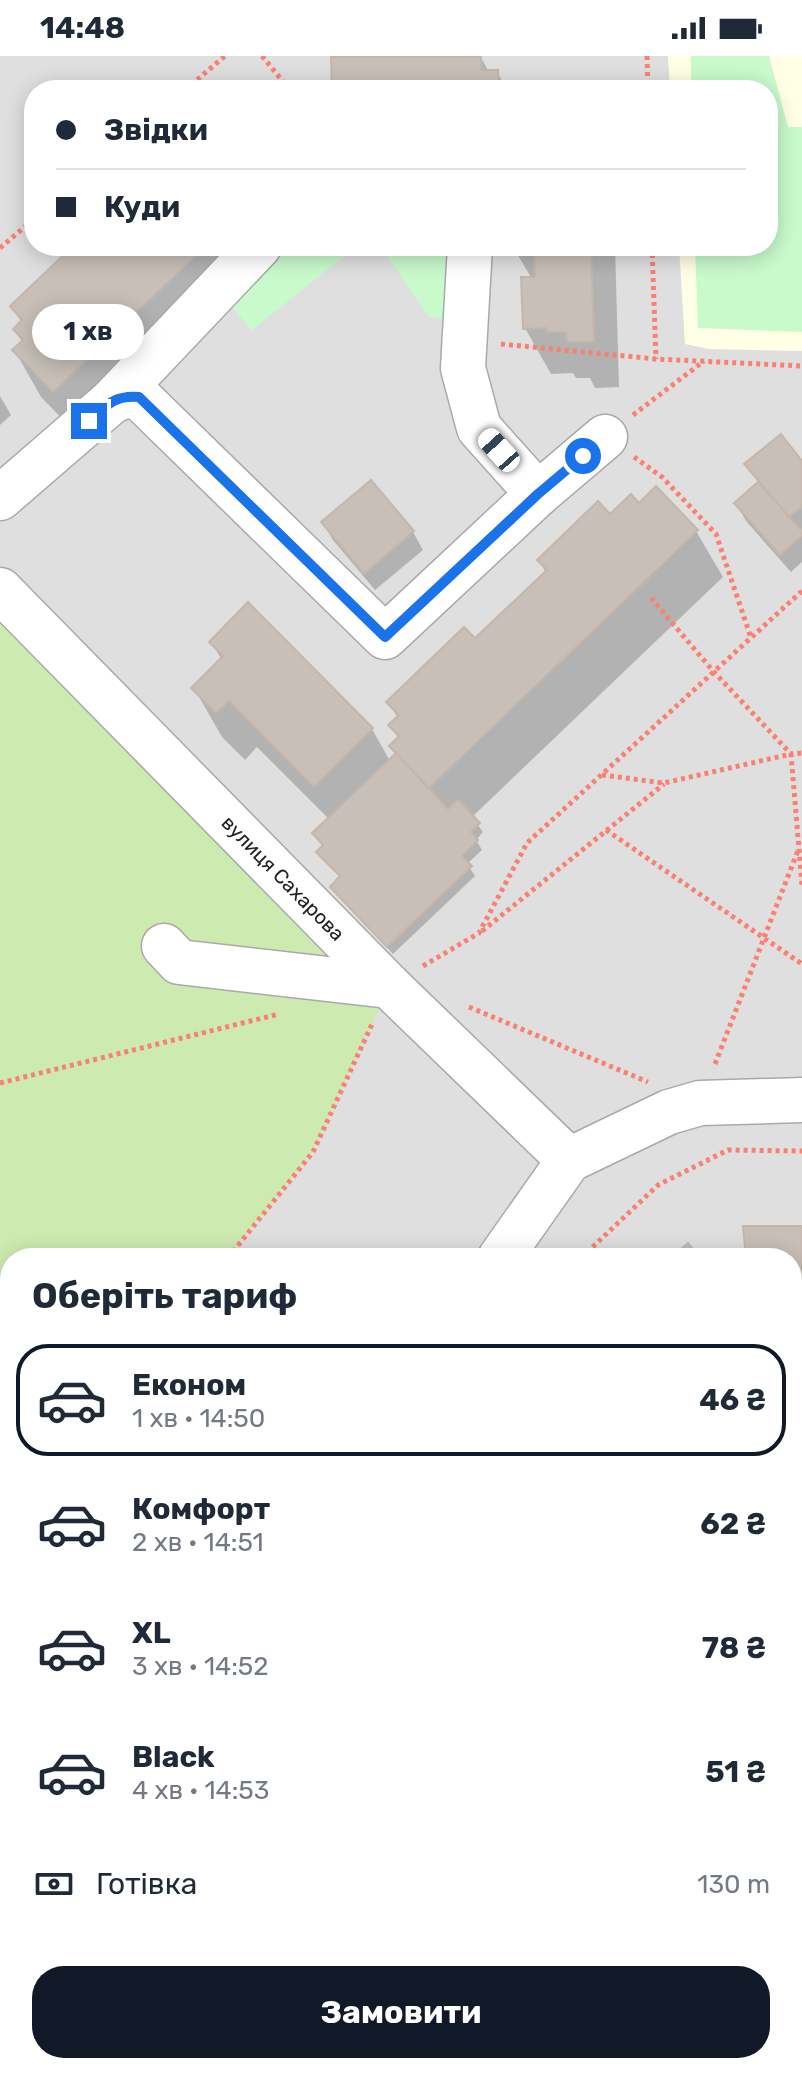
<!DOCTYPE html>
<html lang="uk">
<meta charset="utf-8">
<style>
:root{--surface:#fff;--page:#f2f2f3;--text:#1f2937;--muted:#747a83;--line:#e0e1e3;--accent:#111827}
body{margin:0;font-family:Rubik,sans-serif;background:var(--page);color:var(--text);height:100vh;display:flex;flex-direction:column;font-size:30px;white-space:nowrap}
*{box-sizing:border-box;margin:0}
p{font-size:26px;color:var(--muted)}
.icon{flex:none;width:44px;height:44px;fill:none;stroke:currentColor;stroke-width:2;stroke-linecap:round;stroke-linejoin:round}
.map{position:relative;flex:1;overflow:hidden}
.details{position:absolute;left:0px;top:1192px;width:802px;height:826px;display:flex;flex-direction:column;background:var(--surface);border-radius:32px 32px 0 0;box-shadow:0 4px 20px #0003}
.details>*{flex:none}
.top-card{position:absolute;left:24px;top:24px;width:754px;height:176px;border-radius:32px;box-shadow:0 4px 20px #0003;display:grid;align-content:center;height:176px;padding:0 32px;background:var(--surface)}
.end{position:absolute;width:36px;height:36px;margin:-18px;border:10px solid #1a73e8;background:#fff;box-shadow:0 0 0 4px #fff}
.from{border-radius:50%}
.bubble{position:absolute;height:56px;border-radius:28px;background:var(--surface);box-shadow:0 4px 20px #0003;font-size:26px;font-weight:700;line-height:56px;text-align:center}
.car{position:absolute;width:24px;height:48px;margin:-24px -12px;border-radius:10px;box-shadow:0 0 6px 2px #0007;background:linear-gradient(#fff 24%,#345 0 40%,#fff 0 76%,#345 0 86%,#fff 0)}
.top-card b{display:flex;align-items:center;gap:28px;height:76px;font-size:30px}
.top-card b+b{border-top:2px solid var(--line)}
.top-card i{width:20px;height:20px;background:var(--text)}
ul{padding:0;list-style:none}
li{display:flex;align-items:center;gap:24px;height:112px;margin:0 16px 12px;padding:0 16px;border:4px solid transparent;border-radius:32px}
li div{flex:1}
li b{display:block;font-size:30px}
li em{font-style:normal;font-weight:700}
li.active{border-color:var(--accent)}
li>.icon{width:72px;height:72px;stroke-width:1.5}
h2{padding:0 32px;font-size:36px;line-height:96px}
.pay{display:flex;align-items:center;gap:20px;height:88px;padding:0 32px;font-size:30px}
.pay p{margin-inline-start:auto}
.primary-button{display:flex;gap:16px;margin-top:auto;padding:16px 32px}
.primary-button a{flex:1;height:92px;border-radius:32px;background:var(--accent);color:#fff;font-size:32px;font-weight:700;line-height:92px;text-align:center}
.status{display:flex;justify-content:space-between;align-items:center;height:56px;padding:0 40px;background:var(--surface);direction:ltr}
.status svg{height:22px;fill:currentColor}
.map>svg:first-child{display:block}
</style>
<div class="status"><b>14:48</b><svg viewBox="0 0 49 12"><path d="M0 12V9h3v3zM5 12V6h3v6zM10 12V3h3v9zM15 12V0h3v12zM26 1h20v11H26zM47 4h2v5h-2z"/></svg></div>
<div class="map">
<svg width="802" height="2017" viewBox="0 0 802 2017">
<rect width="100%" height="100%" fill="#f2efe9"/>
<path fill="#e0dfdf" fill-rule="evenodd" d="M 0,0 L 802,0 L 802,2017 L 518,2017 L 511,2008 L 792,2008 L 792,1202 L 228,1202 L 313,1096 L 0,534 ZM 34,34 L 768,34 L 768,190 L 34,190 Z"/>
<path fill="#ffffe5" d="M 668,0 L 802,0 L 802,295 L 709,293 L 685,288 L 679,190 L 768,190 L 768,34 L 670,34 Z"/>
<path fill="#cdebb0" d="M 0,534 L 389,930 L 313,1096 L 228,1202 L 10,1202 L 10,2008 L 511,2008 L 518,2017 L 0,2017 Z"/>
<path fill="#c8facc" d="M 691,0 L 769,0 L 788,71 L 802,71 L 802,276 L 698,272 L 695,190 L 768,190 L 768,34 L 691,34 Z
M 268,190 L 459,190 L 457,264 L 429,261 L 387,200 L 348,197 L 252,274 L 218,236 Z"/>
<path fill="#0003" d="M 480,0 L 489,16 L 497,16 L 507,34 L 334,34 L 333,3 Z
M 76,190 L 280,190 L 80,381 L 41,341 L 15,295 L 23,287 L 15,274 L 22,267 L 12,251 Z
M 516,190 L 615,190 L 619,331 L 595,332 L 590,322 L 576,322 L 573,317 L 551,318 L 525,272 L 532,223 L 516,196 Z
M 0,340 L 11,359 L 0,369 Z
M 747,408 L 802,408 L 802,506 L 791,516 L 746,465 L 736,447 L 759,428 Z
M 371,427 L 413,476 L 423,494 L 375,534 L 333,484 L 323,467 Z
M 639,450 L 696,475 L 723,521 L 472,761 L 483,776 L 476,784 L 482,794 L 467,808 L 475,820 L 393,898 L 332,831 L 341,822 L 323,804 L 319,796 L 324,791 L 314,777 L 329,763 L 257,691 L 245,704 L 222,681 L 194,632 L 222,604 L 211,586 L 372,673 L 390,705 L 396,699 L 391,690 L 399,683 L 391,669 L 398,662 L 388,646 L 475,585 L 546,517 L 539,504 L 610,461 Z
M 802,1172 L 802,1284 L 792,1284 L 792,1202 L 748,1202 Z"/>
<path fill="#c7bfb8" stroke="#c4b6ab" stroke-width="2" d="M 481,0 L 481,14 L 498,14 L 499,34 L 332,34 L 331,1 Z
M 73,190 L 206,190 L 53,336 L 12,294 L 23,284 L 13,273 L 22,264 L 10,250 Z
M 514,190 L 591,190 L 594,286 L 567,286 L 566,276 L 547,276 L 547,272 L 523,273 L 521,221 L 535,221 L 534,196 L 514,196 Z
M 781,378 L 802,405 L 802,451 L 789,461 L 744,408 Z
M 371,424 L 414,475 L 364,518 L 321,466 Z
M 758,426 L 802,475 L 802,480 L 780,499 L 734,447 Z
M 656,430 L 698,474 L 429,732 L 389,690 L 399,680 L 388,669 L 399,659 L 386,646 L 464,571 L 475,582 L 547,514 L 537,504 L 598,445 L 610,458 L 631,438 L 639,447 Z
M 248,546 L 373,672 L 314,731 L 229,645 L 216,657 L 191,632 L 223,600 L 209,586 Z
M 396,697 L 448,753 L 458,744 L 480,767 L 471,776 L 478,784 L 462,800 L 472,810 L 387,891 L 330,831 L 340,820 L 316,796 L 323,789 L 312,777 Z
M 743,1170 L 802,1170 L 802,1239 L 792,1238 L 792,1202 L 746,1202 Z
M 688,1187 L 700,1202 L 671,1202 Z"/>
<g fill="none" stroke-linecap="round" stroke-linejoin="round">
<defs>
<g id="minor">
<path d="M 470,190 L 463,312 L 479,372 L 538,438"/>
<path d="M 111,346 L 259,190"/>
<path d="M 0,442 L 111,346 L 124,340 L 139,341 L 385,581 L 538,438 L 605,381"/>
<path id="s1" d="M 0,534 L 389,930 L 569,1104"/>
<path d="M 164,890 L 179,906 L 389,930"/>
<path d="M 500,1202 L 569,1104 L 669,1056 L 700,1047 L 802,1044"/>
<path d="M 792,1275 L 802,1275"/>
</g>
</defs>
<use href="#minor" stroke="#a9a9a9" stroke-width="47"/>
<path stroke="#fa8072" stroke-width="5" stroke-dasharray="4 4" stroke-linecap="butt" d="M 262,0 L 290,34
M 647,0 L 648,34
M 185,34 L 225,0
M 652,190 L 656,303
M 0,192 L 34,163
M 501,288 L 656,303 L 802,310
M 633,359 L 704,305
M 634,401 L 662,421 L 716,478 L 751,582
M 651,542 L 714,616 L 791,698 L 802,697
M 602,719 L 664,727 L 791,698 L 802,829
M 606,774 L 802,908
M 482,875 L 664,728
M 423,910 L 479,877 L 527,787 L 802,535
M 469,951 L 648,1026
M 715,1008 L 799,792
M 0,1027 L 279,958
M 228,1202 L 313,1096 L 373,966
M 581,1202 L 658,1129 L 728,1094 L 802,1095
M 0,1758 L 10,1748
M 0,1786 L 10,1792
M 792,1872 L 802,1875
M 355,2008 L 370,2017
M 511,2008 L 518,2017"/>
<use href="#minor" stroke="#fff" stroke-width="44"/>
</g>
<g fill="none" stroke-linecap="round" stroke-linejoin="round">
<path stroke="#1a73e8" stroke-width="10" d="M 89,365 C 107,349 114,339 139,341 L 385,581 L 538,438 L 583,400"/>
</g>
<g text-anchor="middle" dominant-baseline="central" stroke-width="7" stroke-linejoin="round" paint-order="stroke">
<g font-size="20" fill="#222" stroke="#fff">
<text stroke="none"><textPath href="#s1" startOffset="404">вулиця Сахарова</textPath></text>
</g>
</g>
</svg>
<i class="end from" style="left:583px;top:400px"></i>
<i class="end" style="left:89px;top:365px"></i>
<div class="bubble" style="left:32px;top:248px;width:112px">1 хв</div>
<i class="car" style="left:499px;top:394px;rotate:318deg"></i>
<div class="top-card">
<b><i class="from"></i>Звідки</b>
<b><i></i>Куди</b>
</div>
<section class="details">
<h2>Оберіть тариф</h2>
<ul>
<li class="active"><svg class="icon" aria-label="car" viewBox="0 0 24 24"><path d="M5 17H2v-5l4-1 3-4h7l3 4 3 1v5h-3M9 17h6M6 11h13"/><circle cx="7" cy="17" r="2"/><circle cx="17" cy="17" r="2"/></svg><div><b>Економ</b><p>1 хв · 14:50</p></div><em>46 ₴</em></li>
<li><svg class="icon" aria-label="car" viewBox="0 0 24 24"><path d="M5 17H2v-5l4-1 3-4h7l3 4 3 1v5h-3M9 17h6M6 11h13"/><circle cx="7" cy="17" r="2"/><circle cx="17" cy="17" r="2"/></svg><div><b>Комфорт</b><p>2 хв · 14:51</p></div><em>62 ₴</em></li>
<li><svg class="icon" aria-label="car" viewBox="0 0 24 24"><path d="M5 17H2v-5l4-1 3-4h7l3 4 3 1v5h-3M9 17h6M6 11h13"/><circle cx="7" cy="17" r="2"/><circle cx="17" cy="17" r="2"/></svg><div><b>XL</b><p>3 хв · 14:52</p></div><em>78 ₴</em></li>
<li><svg class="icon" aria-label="car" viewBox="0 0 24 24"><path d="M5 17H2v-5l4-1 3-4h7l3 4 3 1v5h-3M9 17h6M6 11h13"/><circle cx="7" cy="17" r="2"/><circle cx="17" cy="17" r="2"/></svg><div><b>Black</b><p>4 хв · 14:53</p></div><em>51 ₴</em></li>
</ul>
<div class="pay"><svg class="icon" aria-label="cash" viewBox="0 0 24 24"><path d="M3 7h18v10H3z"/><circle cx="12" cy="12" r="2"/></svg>Готівка<p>130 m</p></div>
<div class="primary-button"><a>Замовити</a></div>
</section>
</div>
